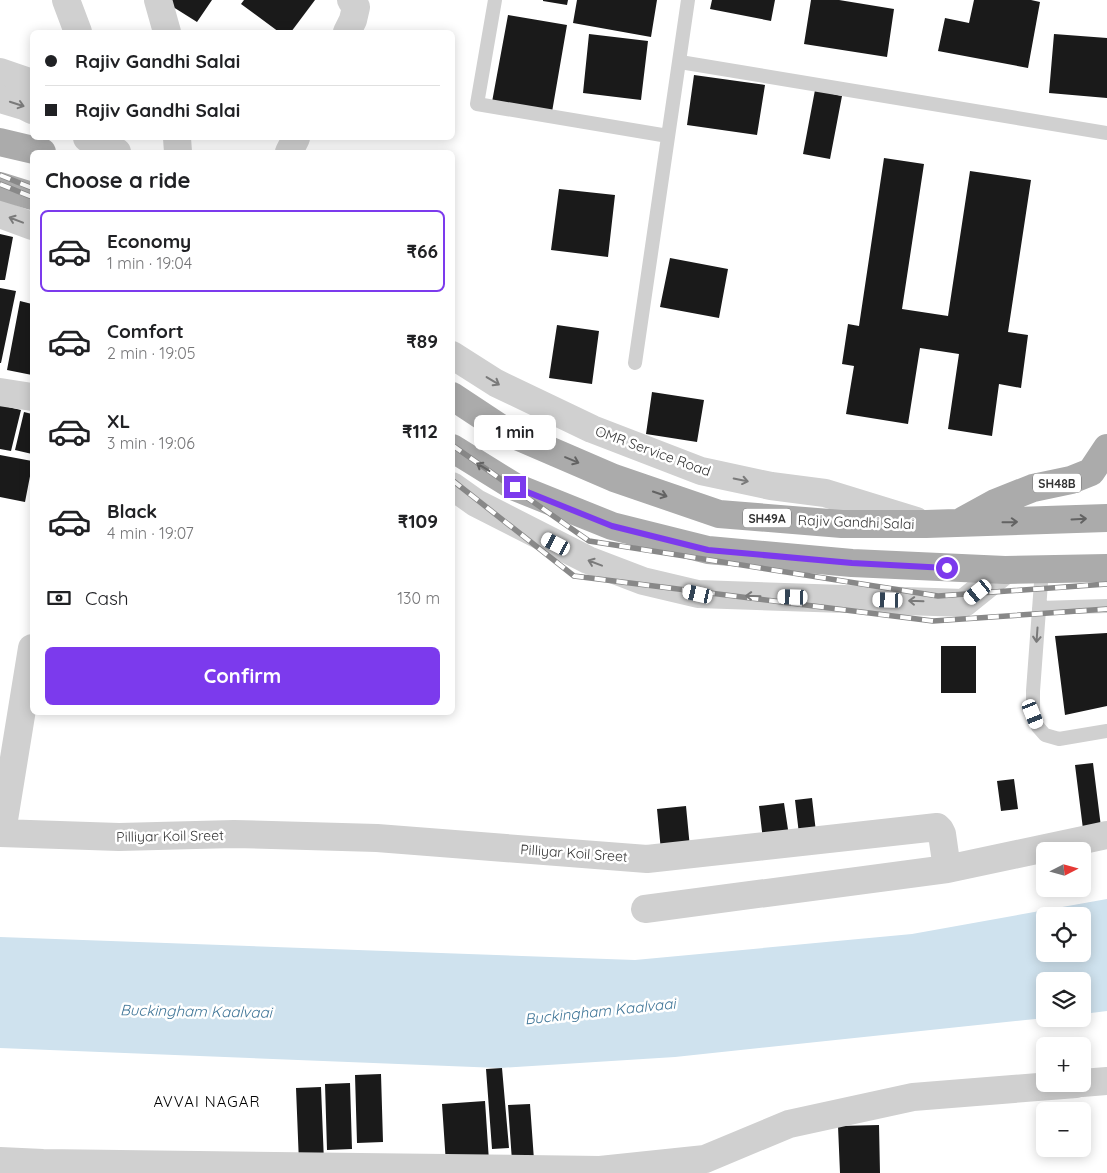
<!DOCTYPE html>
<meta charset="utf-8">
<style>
:root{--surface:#fff;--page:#f2f2f2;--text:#202124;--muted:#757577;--line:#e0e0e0;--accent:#7c3aed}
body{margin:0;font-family:Quicksand,sans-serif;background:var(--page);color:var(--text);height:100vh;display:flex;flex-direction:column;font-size:19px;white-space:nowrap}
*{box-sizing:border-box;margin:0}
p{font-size:16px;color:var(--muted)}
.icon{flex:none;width:28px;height:28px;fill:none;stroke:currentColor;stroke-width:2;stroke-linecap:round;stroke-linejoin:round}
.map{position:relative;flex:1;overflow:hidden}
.sheet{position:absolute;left:30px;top:150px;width:425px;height:565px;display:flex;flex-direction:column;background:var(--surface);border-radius:8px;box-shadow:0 2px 12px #0003}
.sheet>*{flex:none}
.banner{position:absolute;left:30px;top:30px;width:425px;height:110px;border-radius:8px;box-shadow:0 2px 12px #0003;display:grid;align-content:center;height:110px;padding:0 15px;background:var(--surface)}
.needle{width:32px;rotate:84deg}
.fabs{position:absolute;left:1036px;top:842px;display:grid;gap:10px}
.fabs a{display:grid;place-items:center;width:55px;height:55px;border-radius:8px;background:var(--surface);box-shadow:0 2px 12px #0003;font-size:25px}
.end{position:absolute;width:22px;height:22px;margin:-11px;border:6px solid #7c3aed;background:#fff;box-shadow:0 0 0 2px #fff}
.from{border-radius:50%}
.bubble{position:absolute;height:35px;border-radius:8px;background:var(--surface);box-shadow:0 2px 12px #0003;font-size:16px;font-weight:700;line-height:35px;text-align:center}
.car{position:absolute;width:15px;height:30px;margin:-15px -8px;border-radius:6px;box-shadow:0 0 4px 1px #0007;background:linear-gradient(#fff 24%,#345 0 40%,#fff 0 76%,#345 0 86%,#fff 0)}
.banner b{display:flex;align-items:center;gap:18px;height:48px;font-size:19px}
.banner b+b{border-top:1px solid var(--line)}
.banner i{width:12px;height:12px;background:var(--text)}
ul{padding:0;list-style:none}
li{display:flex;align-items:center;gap:15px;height:82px;margin:0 10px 8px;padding:0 5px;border:2px solid transparent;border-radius:8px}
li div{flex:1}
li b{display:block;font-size:19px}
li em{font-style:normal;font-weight:700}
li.selected{border-color:var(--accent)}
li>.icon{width:45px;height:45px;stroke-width:1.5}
h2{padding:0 15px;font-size:22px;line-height:60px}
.pay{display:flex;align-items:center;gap:12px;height:55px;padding:0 15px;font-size:19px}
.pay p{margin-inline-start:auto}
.action{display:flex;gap:10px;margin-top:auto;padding:10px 15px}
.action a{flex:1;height:58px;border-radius:8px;background:var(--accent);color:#fff;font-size:20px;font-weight:700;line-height:58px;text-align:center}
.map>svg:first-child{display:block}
</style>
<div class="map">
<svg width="1107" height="1173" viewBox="0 0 1107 1173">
<rect width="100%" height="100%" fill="#fff"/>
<path fill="#cfe2ee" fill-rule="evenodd" d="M 1107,899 L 1107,1011 L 1083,1014 L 1082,981 L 1045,981 L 1045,1018 L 675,1057 L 499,1068 L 0,1048 L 0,937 L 635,960 L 912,934 ZM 1045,916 L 1082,916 L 1082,954 L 1045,954 Z"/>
<path fill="#1a1a1a" d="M 162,0 L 212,0 L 197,22 Z
M 244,0 L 315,0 L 291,32 L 279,32 L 241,4 Z
M 543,0 L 568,0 L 567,5 L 543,1 Z
M 577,0 L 657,0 L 651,37 L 573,23 Z
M 712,0 L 775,0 L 771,21 L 710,9 Z
M 811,0 L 839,0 L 894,9 L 887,57 L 804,44 Z
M 974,0 L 1031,0 L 1040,2 L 1028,68 L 938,51 L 945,18 L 969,23 Z
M 508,15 L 567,25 L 552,112 L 492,102 Z
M 589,34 L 648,41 L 641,100 L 583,93 Z
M 1054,34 L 1107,38 L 1107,98 L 1049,93 Z
M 694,75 L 765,85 L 757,135 L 687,125 Z
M 815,90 L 842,96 L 830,159 L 803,154 Z
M 884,158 L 924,164 L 902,309 L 948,316 L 970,171 L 1031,180 L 1008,332 L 1028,335 L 1021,388 L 999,384 L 992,436 L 948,429 L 959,354 L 920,348 L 908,424 L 846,414 L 854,366 L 842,364 L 848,324 L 859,326 Z
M 559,189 L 615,195 L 608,257 L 551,250 Z
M 0,234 L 13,237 L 5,280 L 0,280 Z
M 670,258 L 728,269 L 719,318 L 660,307 Z
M 0,288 L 16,291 L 1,363 L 0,363 Z
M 20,301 L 32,304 L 32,375 L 7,370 Z
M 557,325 L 599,331 L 592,384 L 549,378 Z
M 652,392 L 704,400 L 697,442 L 646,434 Z
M 0,405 L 21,410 L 11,451 L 0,449 Z
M 24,412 L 32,414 L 32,454 L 15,450 Z
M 0,455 L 32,461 L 32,466 L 25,502 L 0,497 Z
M 1107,633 L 1107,706 L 1065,715 L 1055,636 Z
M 941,646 L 976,646 L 976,693 L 941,693 Z
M 1093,763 L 1101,827 L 1083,829 L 1075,765 Z
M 1014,779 L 1018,809 L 1001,811 L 997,781 Z
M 812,798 L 816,832 L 799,834 L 795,800 Z
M 784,803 L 789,836 L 763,840 L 759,806 Z
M 686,806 L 690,848 L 661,851 L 657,809 Z
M 502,1068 L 509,1148 L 492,1149 L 486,1069 Z
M 381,1074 L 383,1142 L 357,1143 L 355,1075 Z
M 350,1083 L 352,1149 L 327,1150 L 325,1084 Z
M 321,1087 L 324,1162 L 299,1163 L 296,1088 Z
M 485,1101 L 489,1161 L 446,1164 L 442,1104 Z
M 530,1104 L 534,1160 L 512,1161 L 508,1105 Z
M 879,1125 L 880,1173 L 840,1173 L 838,1126 Z"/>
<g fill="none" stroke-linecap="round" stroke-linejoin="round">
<path stroke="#d0d0d0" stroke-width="14" d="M 495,0 L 477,104 L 668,136
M 680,62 L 1107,133
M 635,363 L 688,0
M 1042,569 L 1033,691 L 1033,714 L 1038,727 L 1045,735 L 1059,739 L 1107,731
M 1039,608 L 1107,606"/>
<path stroke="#d0d0d0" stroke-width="28" d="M 66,0 L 78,32
M 158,0 L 167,32
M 347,32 L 353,20 L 356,7 L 351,0
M 0,72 L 32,83
M 177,138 L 178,152
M 289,152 L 296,138
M 0,392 L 32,397
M 2,832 L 32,648
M 0,833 L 119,837 L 234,834 L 377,838 L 647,859 L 937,827 L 940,830 L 942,834 L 947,869 L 1107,835
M 645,909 L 947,869
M 1082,1083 L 1107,1081
M 0,1161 L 43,1163 L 600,1170 L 705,1159 L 789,1124 L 913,1097 L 1076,1084"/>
<path stroke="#d0d0d0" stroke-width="28" d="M 0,99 L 24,106 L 32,110
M 87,138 L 117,152
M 0,214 L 32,226
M 452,355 L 496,383 L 592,429 L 701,471 L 771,486 L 825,493 L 916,521
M 452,486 L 476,503 L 588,560 L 643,581 L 698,594 L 964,603 L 1005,570"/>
<path stroke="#ababab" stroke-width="28" d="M 0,142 L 42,152
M 0,186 L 32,196
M 452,396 L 505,431 L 614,478 L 719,514 L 842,524 L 926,524 L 1107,518
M 452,448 L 515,487 L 612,526 L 708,550 L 852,563 L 1005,570 L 1107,568
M 964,520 L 995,503 L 1033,488 L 1071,480 L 1091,472 L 1107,448"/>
<defs>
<path id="rail" d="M 0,175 L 32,188
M 0,184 L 32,197
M 452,445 L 589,541 L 938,596 L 1107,584
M 452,480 L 574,576 L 933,621 L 1107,609"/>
</defs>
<use href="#rail" stroke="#888" stroke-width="5.5"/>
<use href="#rail" stroke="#fff" stroke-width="4" stroke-dasharray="11" stroke-linecap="butt"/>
</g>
<defs><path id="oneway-shaft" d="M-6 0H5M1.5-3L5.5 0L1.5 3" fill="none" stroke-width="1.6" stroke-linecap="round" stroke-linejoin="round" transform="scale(1.25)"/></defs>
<g stroke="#7a7a7a">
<use href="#oneway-shaft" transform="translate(17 104) rotate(18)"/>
<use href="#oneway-shaft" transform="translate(16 220) rotate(-159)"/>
<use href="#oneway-shaft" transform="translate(493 381) rotate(31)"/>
<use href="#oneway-shaft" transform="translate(741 480) rotate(12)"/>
<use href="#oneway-shaft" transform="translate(595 563) rotate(-159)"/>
<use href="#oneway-shaft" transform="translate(753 596) rotate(-178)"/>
<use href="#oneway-shaft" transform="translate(916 601) rotate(-178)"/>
<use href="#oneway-shaft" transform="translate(1037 635) rotate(94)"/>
</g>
<g stroke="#636363">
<use href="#oneway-shaft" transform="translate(572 460) rotate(23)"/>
<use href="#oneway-shaft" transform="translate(483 467) rotate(-149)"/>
<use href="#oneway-shaft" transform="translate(660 494) rotate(19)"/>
<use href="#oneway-shaft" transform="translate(1079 519) rotate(-3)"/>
<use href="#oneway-shaft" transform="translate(1010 522) rotate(-1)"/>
</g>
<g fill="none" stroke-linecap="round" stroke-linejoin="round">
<path stroke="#7c3aed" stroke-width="6" d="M 515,487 L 612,526 L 708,550 L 852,563 L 947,568"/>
</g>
<g text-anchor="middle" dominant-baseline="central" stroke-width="5" stroke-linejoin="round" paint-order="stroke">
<g fill="#fff" stroke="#707070" stroke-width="1">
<rect x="1033" y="473.5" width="48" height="19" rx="4"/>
<rect x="743" y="508.5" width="48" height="19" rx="4"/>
</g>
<g font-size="12" font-weight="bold" fill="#333">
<text x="1057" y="483">SH48B</text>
<text x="767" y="518">SH49A</text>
</g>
<g font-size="14" fill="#333" stroke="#fff">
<text transform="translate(653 451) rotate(20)">OMR Service Road</text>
<text transform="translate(856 522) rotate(2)">Rajiv Gandhi Salai</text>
<text transform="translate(170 836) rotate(-1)">Pilliyar Koil Sreet</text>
<text transform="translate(574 853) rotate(4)">Pilliyar Koil Sreet</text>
</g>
<g font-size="15" font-style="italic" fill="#3f7597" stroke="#fff">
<text transform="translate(196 1011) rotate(1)">Buckingham Kaalvaai</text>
<text transform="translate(600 1011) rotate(-6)">Buckingham Kaalvaai</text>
</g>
<g font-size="15" letter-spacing="1" fill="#000" stroke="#fff">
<text x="207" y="1101">AVVAI NAGAR</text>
</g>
</g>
</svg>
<div class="fabs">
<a><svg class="needle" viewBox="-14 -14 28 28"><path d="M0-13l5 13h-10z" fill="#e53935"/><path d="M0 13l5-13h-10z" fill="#757577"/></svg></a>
<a><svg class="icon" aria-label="locate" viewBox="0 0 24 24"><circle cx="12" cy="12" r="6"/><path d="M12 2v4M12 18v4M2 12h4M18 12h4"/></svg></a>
<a><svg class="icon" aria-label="layers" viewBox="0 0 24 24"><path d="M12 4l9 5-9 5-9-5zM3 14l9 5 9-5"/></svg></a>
<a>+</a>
<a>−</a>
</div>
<i class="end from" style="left:947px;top:568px"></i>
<i class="end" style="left:515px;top:487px"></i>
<div class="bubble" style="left:474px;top:415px;width:82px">1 min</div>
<i class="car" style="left:556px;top:544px;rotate:297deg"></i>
<i class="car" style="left:978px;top:592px;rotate:231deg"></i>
<i class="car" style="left:698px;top:594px;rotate:283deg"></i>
<i class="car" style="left:793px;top:597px;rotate:272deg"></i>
<i class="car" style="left:888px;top:600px;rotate:272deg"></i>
<i class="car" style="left:1033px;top:714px;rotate:158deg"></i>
<div class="banner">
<b><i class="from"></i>Rajiv Gandhi Salai</b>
<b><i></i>Rajiv Gandhi Salai</b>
</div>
<section class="sheet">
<h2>Choose a ride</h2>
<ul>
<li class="selected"><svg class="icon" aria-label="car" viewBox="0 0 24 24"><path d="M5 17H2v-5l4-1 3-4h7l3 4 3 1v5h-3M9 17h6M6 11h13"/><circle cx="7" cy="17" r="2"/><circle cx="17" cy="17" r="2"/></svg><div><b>Economy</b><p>1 min · 19:04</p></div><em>₹66</em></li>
<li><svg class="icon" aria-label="car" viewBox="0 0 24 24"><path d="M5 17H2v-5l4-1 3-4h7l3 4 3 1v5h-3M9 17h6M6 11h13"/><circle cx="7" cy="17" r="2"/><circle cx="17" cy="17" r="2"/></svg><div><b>Comfort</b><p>2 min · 19:05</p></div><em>₹89</em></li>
<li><svg class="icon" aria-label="car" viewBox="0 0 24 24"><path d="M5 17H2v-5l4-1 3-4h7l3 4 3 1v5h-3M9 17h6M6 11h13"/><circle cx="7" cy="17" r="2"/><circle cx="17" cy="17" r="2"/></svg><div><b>XL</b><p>3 min · 19:06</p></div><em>₹112</em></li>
<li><svg class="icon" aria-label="car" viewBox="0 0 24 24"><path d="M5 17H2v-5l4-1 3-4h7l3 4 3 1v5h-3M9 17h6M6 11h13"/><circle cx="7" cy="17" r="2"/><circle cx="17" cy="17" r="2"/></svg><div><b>Black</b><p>4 min · 19:07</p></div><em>₹109</em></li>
</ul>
<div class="pay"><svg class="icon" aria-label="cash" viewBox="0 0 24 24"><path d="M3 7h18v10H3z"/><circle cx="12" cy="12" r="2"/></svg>Cash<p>130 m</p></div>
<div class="action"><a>Confirm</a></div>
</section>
</div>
